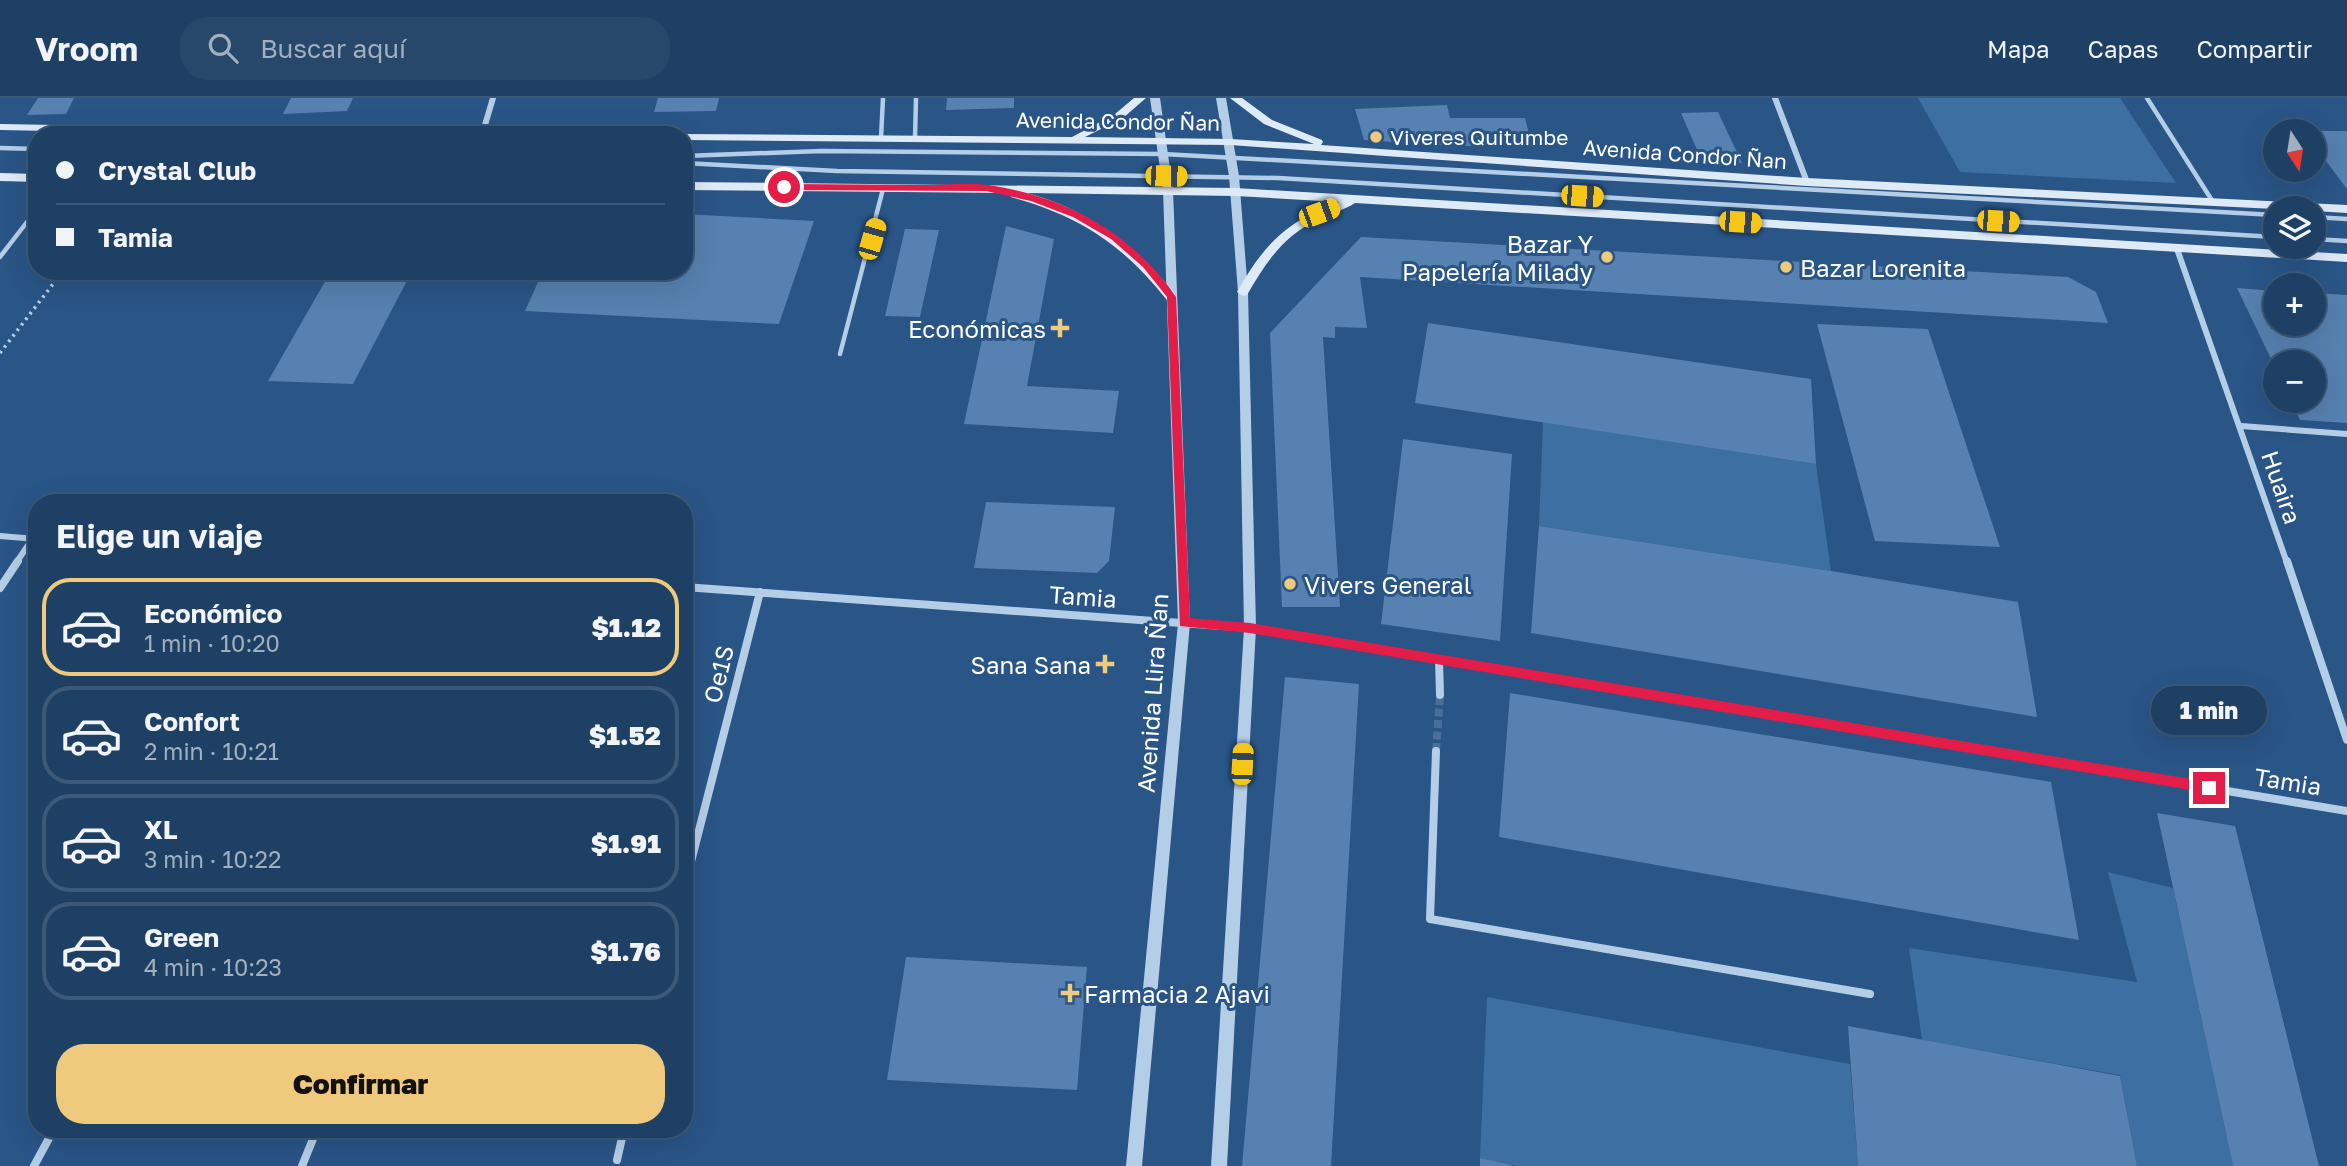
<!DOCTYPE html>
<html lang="es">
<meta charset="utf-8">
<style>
:root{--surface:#1f4065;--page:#27476b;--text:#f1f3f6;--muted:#a1afbf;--line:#3c5979;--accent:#efca7c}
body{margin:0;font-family:"Golos Text",sans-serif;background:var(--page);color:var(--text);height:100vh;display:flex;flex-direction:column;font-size:26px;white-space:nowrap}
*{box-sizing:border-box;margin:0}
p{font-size:23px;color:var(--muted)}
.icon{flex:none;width:38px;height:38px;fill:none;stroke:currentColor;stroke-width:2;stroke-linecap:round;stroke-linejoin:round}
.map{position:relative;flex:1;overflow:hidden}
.panel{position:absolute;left:28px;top:396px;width:665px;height:644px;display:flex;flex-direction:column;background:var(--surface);border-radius:28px;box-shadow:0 7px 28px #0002,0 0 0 2px var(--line)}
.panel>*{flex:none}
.banner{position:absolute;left:28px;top:28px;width:665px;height:154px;border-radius:28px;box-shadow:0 7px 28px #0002,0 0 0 2px var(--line);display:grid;align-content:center;height:154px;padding:0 28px;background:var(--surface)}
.needle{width:46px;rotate:168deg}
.fabs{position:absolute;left:2263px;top:21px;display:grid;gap:14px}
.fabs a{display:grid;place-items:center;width:63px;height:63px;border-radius:50%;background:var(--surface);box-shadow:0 7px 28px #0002,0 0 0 2px var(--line);font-size:35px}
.end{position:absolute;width:32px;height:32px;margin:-16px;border:9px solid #e11d48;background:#fff;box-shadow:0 0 0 4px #fff}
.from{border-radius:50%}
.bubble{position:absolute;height:49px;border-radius:24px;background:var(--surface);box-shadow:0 7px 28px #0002,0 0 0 2px var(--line);font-size:23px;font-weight:800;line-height:49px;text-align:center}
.car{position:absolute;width:21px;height:42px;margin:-21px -10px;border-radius:9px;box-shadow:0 0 5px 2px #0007;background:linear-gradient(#f5c518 24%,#345 0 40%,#f5c518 0 76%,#345 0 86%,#f5c518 0)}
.banner b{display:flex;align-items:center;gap:24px;height:66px;font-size:26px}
.banner b+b{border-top:2px solid var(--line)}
.banner i{width:18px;height:18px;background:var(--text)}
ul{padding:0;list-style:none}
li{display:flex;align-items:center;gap:21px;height:98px;margin:0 14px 10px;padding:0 14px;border:4px solid var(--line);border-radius:28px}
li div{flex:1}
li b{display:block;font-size:26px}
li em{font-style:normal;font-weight:800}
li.active{border-color:var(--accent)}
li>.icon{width:63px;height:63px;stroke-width:1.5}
h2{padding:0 28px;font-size:32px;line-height:84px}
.button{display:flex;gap:14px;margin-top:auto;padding:14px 28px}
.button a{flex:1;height:80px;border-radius:28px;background:var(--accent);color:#111;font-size:28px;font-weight:800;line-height:80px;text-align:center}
header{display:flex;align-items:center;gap:42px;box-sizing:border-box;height:98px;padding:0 35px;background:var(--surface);border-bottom:2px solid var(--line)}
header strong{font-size:33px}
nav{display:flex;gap:38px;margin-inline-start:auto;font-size:24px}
.search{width:490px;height:63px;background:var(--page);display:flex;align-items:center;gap:18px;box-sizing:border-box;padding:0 24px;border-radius:28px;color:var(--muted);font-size:26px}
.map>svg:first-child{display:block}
</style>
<header>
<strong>Vroom</strong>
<div class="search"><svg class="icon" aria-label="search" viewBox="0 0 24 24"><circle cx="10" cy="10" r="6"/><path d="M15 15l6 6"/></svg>Buscar aquí</div>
<nav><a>Mapa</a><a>Capas</a><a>Compartir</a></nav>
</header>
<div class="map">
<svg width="2347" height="1068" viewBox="0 0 2347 1068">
<rect width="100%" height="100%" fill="#295587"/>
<path fill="#3e6fa3" d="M 1918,0 L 2120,0 L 2176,85 L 1960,74 Z
M 1543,324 L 1816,366 L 1831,473 L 1539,428 Z
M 2108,774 L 2173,790 L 2233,1068 L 2137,1068 L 2120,977 L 1922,942 L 1909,850 L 2137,884 Z
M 1487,899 L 1850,966 L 1858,1068 L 1517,1068 L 1480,1060 Z"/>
<path fill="#5681b0" d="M 38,0 L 74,0 L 66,16 L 27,17 Z
M 291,0 L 353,0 L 347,13 L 283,16 Z
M 658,0 L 719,0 L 716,13 L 654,14 Z
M 947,0 L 1014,0 L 1014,10 L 946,12 Z
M 1447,7 L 1450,20 L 1525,20 L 1532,48 L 1455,48 L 1364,42 L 1355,11 Z
M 1718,14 L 1742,65 L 1701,61 L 1681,15 Z
M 2314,33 L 2347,33 L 2347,91 L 2314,47 Z
M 684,116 L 814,123 L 779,226 L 525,213 L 543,173 L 684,173 Z
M 1006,128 L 1054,141 L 1027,288 L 1119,293 L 1113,335 L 964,326 Z
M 905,131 L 939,132 L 920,219 L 885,218 Z
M 1361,139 L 2068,179 L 2096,194 L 2108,225 L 1360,179 L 1367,230 L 1335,229 L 1335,240 L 1323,239 L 1340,509 L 1282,509 L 1270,235 Z
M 331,173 L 493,173 L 490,179 L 410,177 L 353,286 L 268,283 Z
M 2237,190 L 2275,193 L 2275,226 L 2314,226 L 2314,195 L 2347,197 L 2347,325 L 2300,322 L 2291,303 L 2314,303 L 2314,264 L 2275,264 L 2275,269 Z
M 1428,225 L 1811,281 L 1816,366 L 1415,305 Z
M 1817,226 L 1928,231 L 2000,449 L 1875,443 Z
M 1403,341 L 1512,356 L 1500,543 L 1381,526 Z
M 986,404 L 1115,409 L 1109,463 L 1097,475 L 974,470 Z
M 1539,428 L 1831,473 L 2018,504 L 2037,619 L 1531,535 Z
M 1285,579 L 1359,586 L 1331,1068 L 1242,1068 Z
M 1510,595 L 2051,684 L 2079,842 L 1499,739 Z
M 2157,715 L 2235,728 L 2319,1068 L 2233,1068 Z
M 906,859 L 1087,869 L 1077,992 L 887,982 Z
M 1848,928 L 2120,978 L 2137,1068 L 1858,1068 Z
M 1480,1060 L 1512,1067 L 1512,1068 L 1480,1068 Z"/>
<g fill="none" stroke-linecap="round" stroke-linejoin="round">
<path stroke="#496e99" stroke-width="8" stroke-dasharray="8 3.5" stroke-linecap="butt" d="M 1436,653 L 1440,597"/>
<path stroke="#b5cee8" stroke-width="3.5" stroke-dasharray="2.5 4.5" stroke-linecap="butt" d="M 0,255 L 63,173"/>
<path stroke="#b5cee8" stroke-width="4.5" d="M 2147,0 L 2213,104
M 881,40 L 883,0
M 915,41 L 916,0
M 0,50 L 37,51
M 684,58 L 821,53 L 1163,56 L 2275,117
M 684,65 L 837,73 L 1278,80 L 2275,139
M 2314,119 L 2347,121
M 2314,141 L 2347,143
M 0,159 L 37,111
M 840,256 L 883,91"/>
<path stroke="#b5cee8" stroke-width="6" d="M 1775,0 L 1807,84
M 482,37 L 493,0
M 2177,151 L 2287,465
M 2241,328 L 2347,336
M 0,438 L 36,441
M 16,465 L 33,440"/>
<path stroke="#b5cee8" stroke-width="8" d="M 2287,463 L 2347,642
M 684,489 L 1250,530 L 2347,713
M 0,490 L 18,463
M 1439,562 L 1440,597
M 1436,653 L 1430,821 L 1870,896
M 684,791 L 760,494
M 617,1062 L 624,1031
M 34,1068 L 54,1031
M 302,1068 L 317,1031"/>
<path fill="#b5cee8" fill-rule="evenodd" d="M 1150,0 L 1160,0 L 1173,92 L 1190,525 L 1142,1068 L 1126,1068 L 1178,525 L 1163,92 Z
M 1216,0 L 1226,0 L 1239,78 L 1248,194 L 1256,530 L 1227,1068 L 1211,1068 L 1244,530 L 1238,194 L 1229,78 Z"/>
<path fill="#dfeaf7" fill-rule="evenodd" d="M 1134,0 L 1146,0 L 1123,20 L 1085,39 L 1230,41 L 1314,46 L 1264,26 L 1230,0 L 1242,0 L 1272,22 L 1322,42 L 1323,44 L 1321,47 L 1807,80 L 2347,107 L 2347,115 L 2314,113 L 2314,110 L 2275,111 L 1807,88 L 1230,47 L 684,42 L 684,37 L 680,37 L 684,36 L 1072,39 L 1115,16 Z
M 0,26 L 453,34 L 458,37 L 245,37 L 0,32 Z
M 0,75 L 37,76 L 37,84 L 0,83 Z
M 684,84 L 1236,90 L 2347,156 L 2347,164 L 1355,105 C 1345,112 1331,115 1319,121 C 1284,137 1266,164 1247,197 L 1243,198 L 1237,194 C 1264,146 1287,123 1339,104 L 1236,98 L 1027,95 C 1089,112 1135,147 1175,196 L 1175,202 L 1167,202 C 1122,146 1080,118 1011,99 L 1010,95 L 684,92 Z"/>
</g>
<path fill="#e11d48" d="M 784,86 C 830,86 877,87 924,87 C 944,87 967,84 988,87 C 1064,98 1133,135 1176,199 L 1190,520 L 1250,525 L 2209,684 L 2215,690 L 2209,695 L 1250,535 L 1180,528 L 1167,199 L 1143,169 L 1111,141 L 1073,119 L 1031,103 L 986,93 L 781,92 L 779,89 Z"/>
<g fill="#efca7c" stroke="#295587" stroke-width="2.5">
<circle cx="1376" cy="39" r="7"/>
<circle cx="1607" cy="159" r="7"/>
<circle cx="1786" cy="169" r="7"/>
<path d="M1056.5 219.5h7v7h7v7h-7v7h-7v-7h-7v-7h7z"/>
<circle cx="1290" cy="486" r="7"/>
<path d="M1101.5 555.5h7v7h7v7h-7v7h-7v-7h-7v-7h7z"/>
<path d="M1066.5 884.5h7v7h7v7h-7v7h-7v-7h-7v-7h7z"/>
</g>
<g text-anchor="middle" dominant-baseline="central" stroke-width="6" stroke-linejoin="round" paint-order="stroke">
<g font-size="21" fill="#fff" stroke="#295587">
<text transform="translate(1118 23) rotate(1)">Avenida Condor Ñan</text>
<text transform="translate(1685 56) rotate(4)">Avenida Condor Ñan</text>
</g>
<g font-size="21" fill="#fff" stroke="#295587" text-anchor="start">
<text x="1390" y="39">Viveres Quitumbe</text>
</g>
<g font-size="24" fill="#fff" stroke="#295587" text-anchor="end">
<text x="1593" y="145">Bazar Y<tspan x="1593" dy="28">Papelería Milady</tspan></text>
<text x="1800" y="169" text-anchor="start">Bazar Lorenita</text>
<text x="1046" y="230">Económicas</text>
<text x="1304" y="486" text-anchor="start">Vivers General</text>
<text x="1091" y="566">Sana Sana</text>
<text x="1084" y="895" text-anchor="start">Farmacia 2 Ajavi</text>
</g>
<g font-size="24" fill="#fff" stroke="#295587">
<text transform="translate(2282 389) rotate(71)">Huaira</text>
<text transform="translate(1083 498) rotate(4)">Tamia</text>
<text transform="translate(718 576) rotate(-76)">Oe1S</text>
<text transform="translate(1152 595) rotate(-86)">Avenida Llira Ñan</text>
<text transform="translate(2288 683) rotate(9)">Tamia</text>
</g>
</g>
</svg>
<div class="fabs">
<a><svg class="needle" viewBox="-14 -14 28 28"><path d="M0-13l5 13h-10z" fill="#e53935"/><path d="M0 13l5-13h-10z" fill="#a1afbf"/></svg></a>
<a><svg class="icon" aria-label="layers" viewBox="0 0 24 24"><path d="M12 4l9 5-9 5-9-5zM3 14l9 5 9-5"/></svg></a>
<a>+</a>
<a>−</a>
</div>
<i class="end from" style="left:784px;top:89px"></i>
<i class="end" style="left:2209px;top:690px"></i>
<div class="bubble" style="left:2151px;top:588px;width:116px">1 min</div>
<i class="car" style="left:1166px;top:78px;rotate:91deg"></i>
<i class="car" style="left:1582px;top:98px;rotate:94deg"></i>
<i class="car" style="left:1319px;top:115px;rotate:70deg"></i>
<i class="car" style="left:1998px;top:123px;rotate:94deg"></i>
<i class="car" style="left:1740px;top:124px;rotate:94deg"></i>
<i class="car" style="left:872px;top:141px;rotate:16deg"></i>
<i class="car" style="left:1242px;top:666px;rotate:3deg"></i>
<div class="banner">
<b><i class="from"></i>Crystal Club</b>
<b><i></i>Tamia</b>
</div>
<section class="panel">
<h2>Elige un viaje</h2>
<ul>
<li class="active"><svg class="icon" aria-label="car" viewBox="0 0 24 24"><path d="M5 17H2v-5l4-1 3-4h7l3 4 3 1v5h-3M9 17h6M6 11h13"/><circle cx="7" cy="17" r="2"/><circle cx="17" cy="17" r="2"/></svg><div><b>Económico</b><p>1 min · 10:20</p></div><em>$1.12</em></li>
<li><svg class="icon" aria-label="car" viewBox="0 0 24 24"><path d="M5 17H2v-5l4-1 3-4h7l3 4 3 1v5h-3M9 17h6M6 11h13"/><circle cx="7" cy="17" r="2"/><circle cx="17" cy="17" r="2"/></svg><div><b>Confort</b><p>2 min · 10:21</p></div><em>$1.52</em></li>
<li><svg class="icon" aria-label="car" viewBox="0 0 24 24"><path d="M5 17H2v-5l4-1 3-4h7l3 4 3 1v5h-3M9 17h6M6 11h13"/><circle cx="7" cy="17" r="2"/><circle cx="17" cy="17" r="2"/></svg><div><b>XL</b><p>3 min · 10:22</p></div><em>$1.91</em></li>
<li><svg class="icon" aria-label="car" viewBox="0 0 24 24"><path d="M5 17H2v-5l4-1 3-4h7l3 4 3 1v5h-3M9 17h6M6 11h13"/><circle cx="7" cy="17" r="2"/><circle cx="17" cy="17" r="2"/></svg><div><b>Green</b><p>4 min · 10:23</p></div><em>$1.76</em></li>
</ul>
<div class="button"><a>Confirmar</a></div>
</section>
</div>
